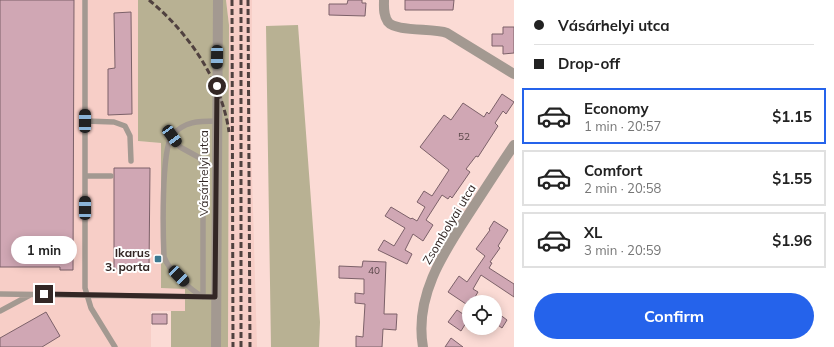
<!DOCTYPE html>
<meta charset="utf-8">
<style>
:root{--surface:#fff;--page:#f2f2f2;--text:#222;--muted:#767676;--line:#e0e0e0;--accent:#2563eb}
body{margin:0;font-family:Mulish,sans-serif;background:var(--page);color:var(--text);height:100vh;display:flex;flex-direction:column;font-size:15px;white-space:nowrap}
*{box-sizing:border-box;margin:0}
p{font-size:13px;color:var(--muted)}
.icon{flex:none;width:22px;height:22px;fill:none;stroke:currentColor;stroke-width:2;stroke-linecap:round;stroke-linejoin:round}
.map{position:relative;flex:1;overflow:hidden}
.panel{display:flex;flex-direction:column;background:var(--surface);width:320px}
.panel>*{flex:none}
.banner{display:grid;align-content:center;height:88px;padding:0 20px;background:var(--surface)}
.controls{position:absolute;left:462px;top:295px;display:grid;gap:8px}
.controls a{display:grid;place-items:center;width:40px;height:40px;border-radius:50%;background:var(--surface);box-shadow:0 2px 10px #0003;font-size:20px}
.end{position:absolute;width:18px;height:18px;margin:-9px;border:5px solid #332725;background:#fff;box-shadow:0 0 0 2px #fff}
.from{border-radius:50%}
.bubble{position:absolute;height:28px;border-radius:14px;background:var(--surface);box-shadow:0 2px 10px #0003;font-size:13px;font-weight:700;line-height:28px;text-align:center}
.car{position:absolute;width:12px;height:24px;margin:-12px -6px;border-radius:5px;box-shadow:0 0 3px 1px #0007;background:linear-gradient(#222 24%,#8ab4d8 0 40%,#222 0 76%,#8ab4d8 0 86%,#222 0)}
.banner b{display:flex;align-items:center;gap:14px;height:38px;font-size:15px}
.banner b+b{border-top:1px solid var(--line)}
.banner i{width:10px;height:10px;background:var(--text)}
ul{padding:0;list-style:none}
li{display:flex;align-items:center;gap:12px;height:56px;margin:0 8px 6px;padding:0 12px;border:2px solid var(--line);border-radius:0px}
li div{flex:1}
li b{display:block;font-size:15px}
li em{font-style:normal;font-weight:700}
li.on{border-color:var(--accent)}
li>.icon{width:36px;height:36px;stroke-width:1.5}
.button{display:flex;gap:8px;margin-top:auto;padding:8px 20px}
.button a{flex:1;height:46px;border-radius:24px;background:var(--accent);color:#fff;font-size:16px;font-weight:700;line-height:46px;text-align:center}
main{display:flex;flex:1;min-height:0}
.map>svg:first-child{display:block}
</style>
<main>
<div class="map">
<svg width="514" height="347" viewBox="0 0 514 347">
<rect width="100%" height="100%" fill="#fbdbd5"/>
<path fill="#f7cec7" d="M 0,0 L 138,0 L 138,141 L 161,143 L 161,288 L 185,288 L 185,311 L 151,311 L 151,347 L 0,347 Z
M 226,0 L 252,0 L 251,140 L 257,347 L 228,347 L 229,25 Z"/>
<path fill="#b8b193" d="M 138,0 L 226,0 L 229,25 L 228,347 L 171,347 L 171,311 L 185,311 L 185,289 L 161,288 L 161,143 L 138,141 Z
M 298,25 L 320,322 L 319,347 L 271,347 L 266,26 Z"/>
<path fill="#d0a7b4" stroke="#7c6169" d="M 0,0 L 74,0 L 73,270 L 60,270 L 60,267 L 0,267 Z
M 348,0 L 362,0 L 362,3 L 366,3 L 365,16 L 329,15 L 329,4 L 347,4 Z
M 405,0 L 454,0 L 453,10 L 405,10 Z
M 131,12 L 132,114 L 108,115 L 108,69 L 115,68 L 114,13 Z
M 503,27 L 514,27 L 514,53 L 503,54 L 503,46 L 492,46 L 492,34 L 503,34 Z
M 502,94 L 514,102 L 506,114 L 503,111 L 495,123 L 498,126 L 478,157 L 476,156 L 466,169 L 470,172 L 452,198 L 450,196 L 448,199 L 442,195 L 426,220 L 433,225 L 423,241 L 413,234 L 405,250 L 412,254 L 407,264 L 378,250 L 384,240 L 394,246 L 405,228 L 385,216 L 391,207 L 411,219 L 412,218 L 417,221 L 425,207 L 417,202 L 424,191 L 432,196 L 449,170 L 420,147 L 444,115 L 451,120 L 463,103 L 484,117 L 487,112 L 489,114 Z
M 114,168 L 150,168 L 149,269 L 114,269 Z
M 494,221 L 508,230 L 498,246 L 500,248 L 490,262 L 492,263 L 489,268 L 514,284 L 514,297 L 481,275 L 473,289 L 478,292 L 472,302 L 469,300 L 466,304 L 448,292 L 459,276 L 467,282 L 485,256 L 476,249 L 490,230 L 489,229 Z
M 363,261 L 386,262 L 384,314 L 397,314 L 396,330 L 383,329 L 382,347 L 356,347 L 356,336 L 363,337 L 365,304 L 355,303 L 355,293 L 364,294 L 364,279 L 339,278 L 339,266 L 362,267 Z
M 457,310 L 469,318 L 461,331 L 448,322 Z
M 495,311 L 507,320 L 502,328 L 495,323 Z
M 46,312 L 60,336 L 42,347 L 0,347 L 0,338 Z
M 152,314 L 167,314 L 167,324 L 152,324 Z
M 451,338 L 463,347 L 445,347 Z"/>
<g fill="none" stroke-linecap="round" stroke-linejoin="round">
<path stroke="#a39991" stroke-width="5.5" d="M 85,0 L 85,288 L 91,308 L 115,347
M 85,121 L 114,122 L 125,126 L 130,136 L 131,161
M 172,136 L 180,147 L 200,158 L 203,166 L 203,297
M 85,176 L 111,176
M 0,294 L 215,297
M 203,297 C 191,290 169,271 164,257 C 163,235 161,151 172,136 C 183,121 200,121 216,121
M 0,311 L 30,295"/>
<path stroke="#a39991" stroke-width="10" d="M 384,0 C 384,7 383,15 388,22 C 396,32 433,28 447,33 L 514,74
M 423,347 C 414,296 444,252 470,212 C 485,189 499,167 514,145"/>
<path stroke="#a39991" stroke-width="10" d="M 216,347 L 218,0"/>
<path stroke="#50413f" stroke-width="3" stroke-dasharray="6 3" stroke-linecap="butt" d="M 149,0 C 188,32 222,81 229,132
M 232,0 L 233,347
M 248,0 L 250,347
M 241,347 L 241,0"/>
</g>
<g fill="none" stroke-linecap="round" stroke-linejoin="round">
<path stroke="#332725" stroke-width="5" d="M 44,294 L 215,297 L 217,86"/>
</g>
<rect fill="#3c7890" stroke="#fff" stroke-width="1.5" x="154" y="255" width="8" height="8" rx="2"/>
<g text-anchor="middle" dominant-baseline="central" stroke-width="4" stroke-linejoin="round" paint-order="stroke">
<g font-size="10" fill="#5a4749">
<text x="464" y="136">52</text>
<text x="374" y="270">40</text>
</g>
<g font-size="12" fill="#332725" stroke="#fff">
<text transform="translate(203 173) rotate(-90)">Vásárhelyi utca</text>
<text transform="translate(449 224) rotate(-59)">Zsombolyai utca</text>
</g>
<g font-size="12" font-weight="bold" fill="#332725" stroke="#fff" text-anchor="end">
<text x="150" y="252">Ikarus<tspan x="150" dy="14">3. porta</tspan></text>
</g>
</g>
</svg>
<div class="controls">
<a><svg class="icon" aria-label="locate" viewBox="0 0 24 24"><circle cx="12" cy="12" r="6"/><path d="M12 2v4M12 18v4M2 12h4M18 12h4"/></svg></a>
</div>
<i class="end from" style="left:217px;top:86px"></i>
<i class="end" style="left:44px;top:294px"></i>
<div class="bubble" style="left:11px;top:236px;width:66px">1 min</div>
<i class="car" style="left:217px;top:57px;rotate:181deg"></i>
<i class="car" style="left:85px;top:121px;rotate:0deg"></i>
<i class="car" style="left:172px;top:136px;rotate:144deg"></i>
<i class="car" style="left:85px;top:208px;rotate:0deg"></i>
<i class="car" style="left:179px;top:276px;rotate:136deg"></i>
</div>
<section class="panel">
<div class="banner">
<b><i class="from"></i>Vásárhelyi utca</b>
<b><i></i>Drop-off</b>
</div>
<ul>
<li class="on"><svg class="icon" aria-label="car" viewBox="0 0 24 24"><path d="M5 17H2v-5l4-1 3-4h7l3 4 3 1v5h-3M9 17h6M6 11h13"/><circle cx="7" cy="17" r="2"/><circle cx="17" cy="17" r="2"/></svg><div><b>Economy</b><p>1 min · 20:57</p></div><em>$1.15</em></li>
<li><svg class="icon" aria-label="car" viewBox="0 0 24 24"><path d="M5 17H2v-5l4-1 3-4h7l3 4 3 1v5h-3M9 17h6M6 11h13"/><circle cx="7" cy="17" r="2"/><circle cx="17" cy="17" r="2"/></svg><div><b>Comfort</b><p>2 min · 20:58</p></div><em>$1.55</em></li>
<li><svg class="icon" aria-label="car" viewBox="0 0 24 24"><path d="M5 17H2v-5l4-1 3-4h7l3 4 3 1v5h-3M9 17h6M6 11h13"/><circle cx="7" cy="17" r="2"/><circle cx="17" cy="17" r="2"/></svg><div><b>XL</b><p>3 min · 20:59</p></div><em>$1.96</em></li>
</ul>
<div class="button"><a>Confirm</a></div>
</section>
</main>
